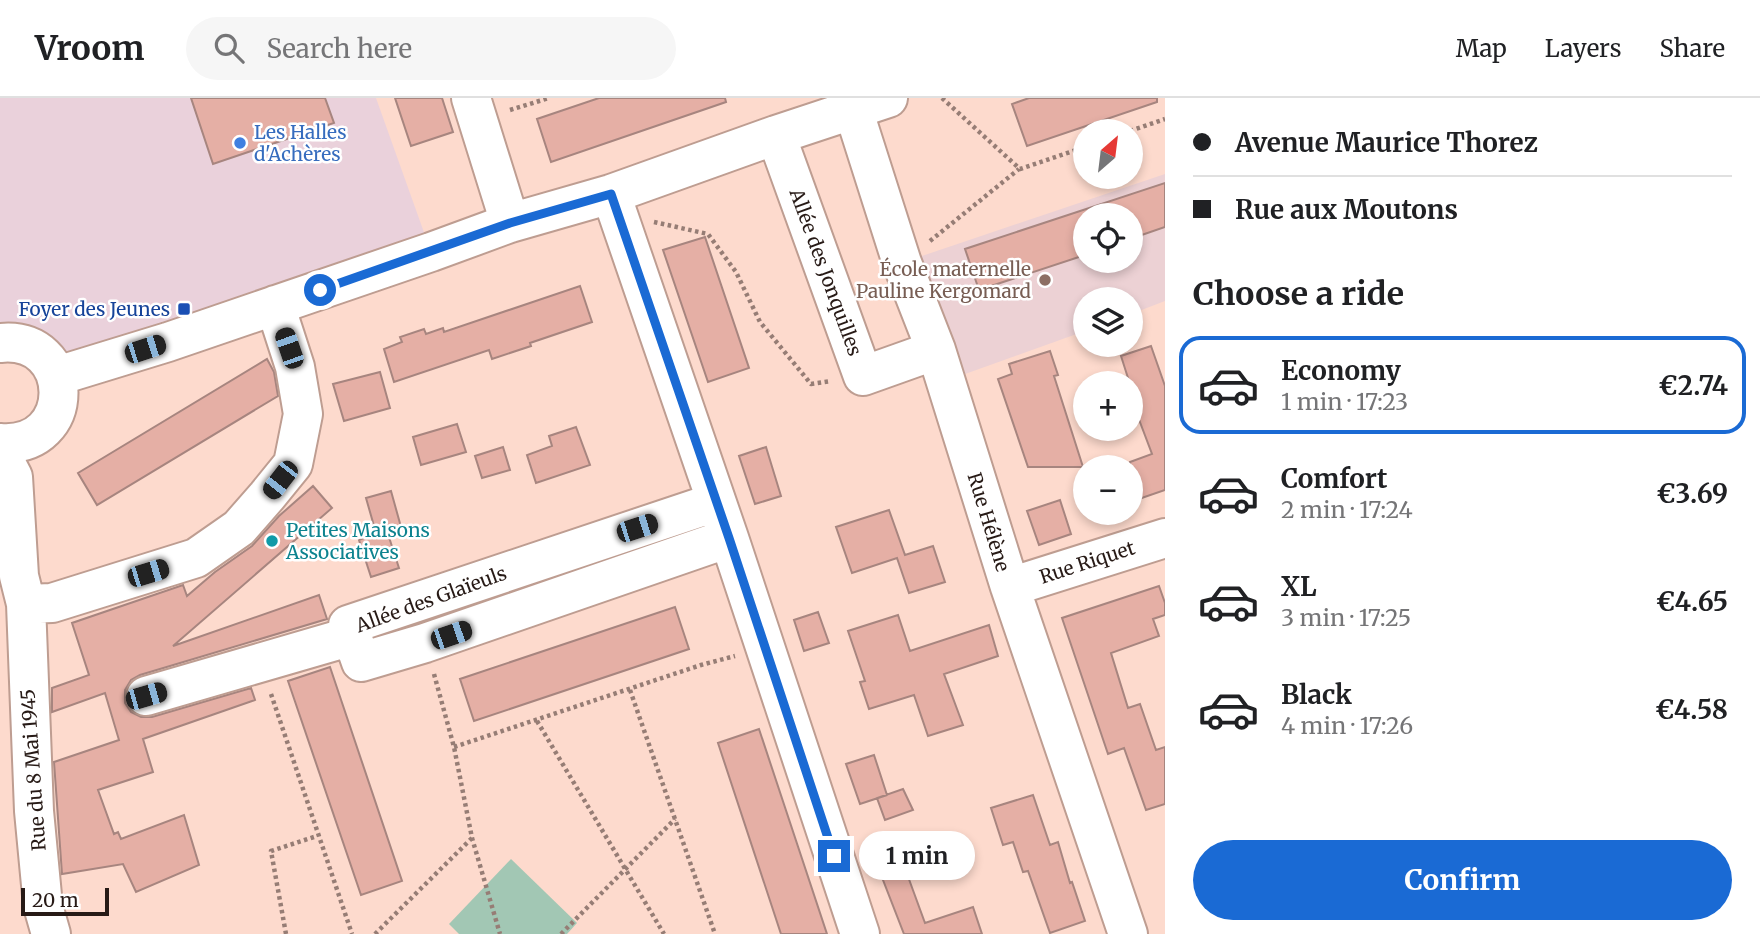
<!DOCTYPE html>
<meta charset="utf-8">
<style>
:root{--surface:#fff;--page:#f6f6f6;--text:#202124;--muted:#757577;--line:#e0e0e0;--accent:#1a6ad4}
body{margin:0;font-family:Merriweather,serif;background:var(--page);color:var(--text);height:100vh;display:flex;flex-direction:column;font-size:26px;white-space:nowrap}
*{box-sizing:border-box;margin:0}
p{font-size:23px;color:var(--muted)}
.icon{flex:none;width:38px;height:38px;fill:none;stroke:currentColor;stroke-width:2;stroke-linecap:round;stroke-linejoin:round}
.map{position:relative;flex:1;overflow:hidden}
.details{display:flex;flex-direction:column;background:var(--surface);width:595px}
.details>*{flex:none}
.top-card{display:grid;align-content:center;height:154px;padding:0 28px;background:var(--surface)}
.needle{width:46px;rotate:28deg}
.fabs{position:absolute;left:1073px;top:21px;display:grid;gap:14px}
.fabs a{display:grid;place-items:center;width:70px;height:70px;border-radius:50%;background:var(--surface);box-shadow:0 4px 10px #0003;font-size:35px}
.scale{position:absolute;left:21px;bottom:18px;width:88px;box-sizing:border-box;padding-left:7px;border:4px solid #271a16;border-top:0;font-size:19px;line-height:24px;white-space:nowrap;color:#271a16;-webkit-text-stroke:5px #fff;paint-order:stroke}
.end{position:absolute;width:32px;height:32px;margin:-16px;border:9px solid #1a6ad4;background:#fff;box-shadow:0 0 0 4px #fff}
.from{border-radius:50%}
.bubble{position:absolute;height:49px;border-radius:24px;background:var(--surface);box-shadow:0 4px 10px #0003;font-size:23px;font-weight:700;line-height:49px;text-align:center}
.car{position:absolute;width:21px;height:42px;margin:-21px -10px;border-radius:9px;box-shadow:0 0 5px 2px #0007;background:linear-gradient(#222 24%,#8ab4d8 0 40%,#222 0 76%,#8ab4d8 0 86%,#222 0)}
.top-card b{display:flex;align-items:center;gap:24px;height:66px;font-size:26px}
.top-card b+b{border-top:2px solid var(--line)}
.top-card i{width:18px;height:18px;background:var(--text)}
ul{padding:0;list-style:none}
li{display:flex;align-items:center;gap:21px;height:98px;margin:0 14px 10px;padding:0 14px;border:4px solid transparent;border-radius:21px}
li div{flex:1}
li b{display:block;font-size:26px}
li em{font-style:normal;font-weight:700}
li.on{border-color:var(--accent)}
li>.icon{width:63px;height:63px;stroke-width:1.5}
h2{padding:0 28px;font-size:32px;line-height:84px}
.cta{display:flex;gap:14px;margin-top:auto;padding:14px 28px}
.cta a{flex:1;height:80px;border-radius:42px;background:var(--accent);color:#fff;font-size:28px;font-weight:700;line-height:80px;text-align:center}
header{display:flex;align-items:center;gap:42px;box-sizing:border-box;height:98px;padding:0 35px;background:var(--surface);border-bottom:2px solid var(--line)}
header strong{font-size:33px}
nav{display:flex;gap:38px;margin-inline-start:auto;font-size:24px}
.search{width:490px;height:63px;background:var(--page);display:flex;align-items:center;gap:18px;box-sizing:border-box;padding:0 24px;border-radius:38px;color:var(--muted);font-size:26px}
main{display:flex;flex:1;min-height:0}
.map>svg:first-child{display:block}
</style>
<header>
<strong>Vroom</strong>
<div class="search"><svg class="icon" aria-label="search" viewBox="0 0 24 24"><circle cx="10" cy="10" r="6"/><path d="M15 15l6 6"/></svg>Search here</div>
<nav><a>Map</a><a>Layers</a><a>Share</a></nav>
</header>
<main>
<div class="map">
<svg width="1165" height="836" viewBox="0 0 1165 836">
<rect width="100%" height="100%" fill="#fddacd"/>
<path fill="#ead1db" d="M 0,0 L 376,0 L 431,154 L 57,278 L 0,247 Z"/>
<path fill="#ecd1d4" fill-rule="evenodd" d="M 1165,76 L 1165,203 L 1131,216 L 1130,201 L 1085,201 L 1085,233 L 954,280 L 919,159 ZM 1085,117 L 1130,117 L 1130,163 L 1085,163 Z"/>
<path fill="#a2c7b4" d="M 511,761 L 577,825 L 567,836 L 459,836 L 449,826 Z"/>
<path fill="#e5afa5" stroke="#a7857f" stroke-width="2" d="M 191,0 L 325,0 L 334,25 L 213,66 Z
M 395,0 L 442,0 L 453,34 L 411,48 Z
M 599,0 L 725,0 L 726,4 L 551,64 L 537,21 Z
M 1029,0 L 1157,0 L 1157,4 L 1027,48 L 1012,6 Z
M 1165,85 L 1165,129 L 1130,141 L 1130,117 L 1085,117 L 1085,157 L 979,192 L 965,151 Z
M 705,139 L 749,270 L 708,284 L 663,152 Z
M 580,188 L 592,224 L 530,245 L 531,248 L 492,261 L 489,252 L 394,284 L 384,251 L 402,244 L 400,239 L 424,231 L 426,236 L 443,230 L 444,234 Z
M 1151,248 L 1165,288 L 1165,392 L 1130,404 L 1130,364 L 1152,356 L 1135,311 L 1130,313 L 1130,285 L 1125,285 L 1124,281 L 1128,280 L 1121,258 Z
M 1050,253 L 1058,277 L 1054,278 L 1083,369 L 1028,369 L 998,281 L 1012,276 L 1009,266 Z
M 267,261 L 274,274 L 278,298 L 97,407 L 78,375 Z
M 380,274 L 390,310 L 344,323 L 333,286 Z
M 457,326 L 466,354 L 421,367 L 413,339 Z
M 576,329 L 590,367 L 536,385 L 527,357 L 552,348 L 549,338 Z
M 503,349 L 510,372 L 482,380 L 475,358 Z
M 766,349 L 781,398 L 755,406 L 739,358 Z
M 313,388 L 332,410 L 173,548 L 319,497 L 327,521 L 140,577 L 131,582 L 125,592 L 125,605 L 131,614 L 141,619 L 152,619 L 251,590 L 255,602 L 143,641 L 153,674 L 98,692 L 114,736 L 118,734 L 121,741 L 184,717 L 199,767 L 136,794 L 123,766 L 62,776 L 54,664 L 119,642 L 105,595 L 52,614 L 52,590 L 89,577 L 72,525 L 183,487 L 187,498 L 215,474 L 252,448 L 279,418 Z
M 391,393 L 401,429 L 387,433 L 399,470 L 371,479 L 359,442 L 376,435 L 366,400 Z
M 1060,402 L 1071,436 L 1039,447 L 1027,413 Z
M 889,412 L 905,457 L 933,448 L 945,484 L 909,495 L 897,460 L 852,475 L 836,429 Z
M 1159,488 L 1165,505 L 1165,517 L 1153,521 L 1159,538 L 1111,555 L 1128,610 L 1140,606 L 1156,652 L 1165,649 L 1165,706 L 1146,712 L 1124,650 L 1108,656 L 1062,520 Z
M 675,509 L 689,551 L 474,623 L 460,581 Z
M 818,514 L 829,545 L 804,553 L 794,522 Z
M 898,517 L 910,553 L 989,527 L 998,558 L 944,576 L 963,627 L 928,638 L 914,597 L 869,611 L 860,584 L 865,583 L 848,533 Z
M 330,569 L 402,783 L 361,797 L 288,583 Z
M 759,631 L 827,836 L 781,836 L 718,645 Z
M 874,657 L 887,697 L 860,706 L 846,666 Z
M 903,691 L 913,712 L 885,722 L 877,700 Z
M 1033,697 L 1050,747 L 1058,744 L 1070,785 L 1072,784 L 1085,823 L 1050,835 L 1028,773 L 1023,774 L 1013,744 L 1003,747 L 991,710 Z
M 895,743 L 925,825 L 973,809 L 982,836 L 904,836 L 871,751 Z"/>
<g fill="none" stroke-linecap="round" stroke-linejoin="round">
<defs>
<path id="minor" d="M 471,0 L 510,125
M 853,11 L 902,165 L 936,252 L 1010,489 L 1128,836
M 776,37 L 863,278 L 936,252
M 611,96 L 729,440 L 860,836
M 0,245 C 77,237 79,351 0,345
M 57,278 L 168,244 L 431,154 L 510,125 L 611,96 L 776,37 L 888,0
M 0,354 L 13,379 L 19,478 L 26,506 L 34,713 L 43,808 L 51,836
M 716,404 L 348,527 L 361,564 L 425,545 L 729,440
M 1010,489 L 1165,440
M 26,506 L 52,505 L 196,460 L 239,430 L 267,398 L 293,366 L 303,316 L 295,269 L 275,207
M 146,598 L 352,538"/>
</defs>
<use href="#minor" stroke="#be9d91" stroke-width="42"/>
<path stroke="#967d75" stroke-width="4.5" stroke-dasharray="3.5 3.5" stroke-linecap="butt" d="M 942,0 L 1020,71 L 1085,49
M 510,12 L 549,0
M 1130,33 L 1165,21
M 654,124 L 708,136 L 736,174 L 760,224 L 811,286 L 831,283
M 930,143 L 1019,71
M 434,576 L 454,649 L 472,740 L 500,836
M 630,592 L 715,836
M 271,596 L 352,836
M 537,623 L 664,836
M 454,649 L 701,567 L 735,558
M 286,836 L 271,753 L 317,738
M 375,836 L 472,740
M 561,836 L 675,721"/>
<use href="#minor" stroke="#fff" stroke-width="38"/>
</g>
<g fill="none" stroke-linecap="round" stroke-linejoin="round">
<path stroke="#1a6ad4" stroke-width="9" d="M 320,192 L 510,125 L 611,96 L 729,440 L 834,758"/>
</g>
<circle fill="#3f7fe0" stroke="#fff" stroke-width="2.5" cx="240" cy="45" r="7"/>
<circle fill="#8d6e63" stroke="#fff" stroke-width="2.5" cx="1045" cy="182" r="7"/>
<rect fill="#1a4fb4" stroke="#fff" stroke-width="2.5" x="177" y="204" width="14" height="14" rx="3.5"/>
<circle fill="#0f9aa8" stroke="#fff" stroke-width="2.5" cx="272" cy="443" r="7"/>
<g text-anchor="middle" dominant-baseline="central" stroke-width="5" stroke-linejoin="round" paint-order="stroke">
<g font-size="19" fill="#366cbe" stroke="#fff" text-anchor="start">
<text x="254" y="34">Les Halles<tspan x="254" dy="22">d'Achères</tspan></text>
</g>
<g font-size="19" fill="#785e54" stroke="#fff" text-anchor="end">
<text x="1031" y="171">École maternelle<tspan x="1031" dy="22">Pauline Kergomard</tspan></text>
</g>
<g font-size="19" fill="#271a16" stroke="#fff">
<text transform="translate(826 174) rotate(70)">Allée des Jonquilles</text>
<text transform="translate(989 424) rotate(73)">Rue Hélène</text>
<text transform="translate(1087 464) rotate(-18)">Rue Riquet</text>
<text transform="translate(431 501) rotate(-20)">Allée des Glaïeuls</text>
<text transform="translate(33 672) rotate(-94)">Rue du 8 Mai 1945</text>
</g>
<g font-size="19" fill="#164399" stroke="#fff" text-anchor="end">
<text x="170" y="211">Foyer des Jeunes</text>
</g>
<g font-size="19" fill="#0d838f" stroke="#fff" text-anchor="start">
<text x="286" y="432">Petites Maisons<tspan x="286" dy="22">Associatives</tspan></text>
</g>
</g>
</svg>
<div class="fabs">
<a><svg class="needle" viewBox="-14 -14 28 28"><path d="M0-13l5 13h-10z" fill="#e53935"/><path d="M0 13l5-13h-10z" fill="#757577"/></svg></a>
<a><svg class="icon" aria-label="locate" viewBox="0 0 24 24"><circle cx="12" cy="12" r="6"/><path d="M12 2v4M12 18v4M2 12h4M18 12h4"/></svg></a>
<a><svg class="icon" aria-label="layers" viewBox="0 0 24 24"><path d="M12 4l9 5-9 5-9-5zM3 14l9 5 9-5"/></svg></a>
<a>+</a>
<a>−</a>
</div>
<div class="scale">20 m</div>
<i class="end from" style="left:320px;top:192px"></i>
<i class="end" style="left:834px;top:758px"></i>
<div class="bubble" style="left:859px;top:733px;width:116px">1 min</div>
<i class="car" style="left:289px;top:250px;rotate:341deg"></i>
<i class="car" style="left:145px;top:251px;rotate:72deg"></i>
<i class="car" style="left:280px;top:382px;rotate:218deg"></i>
<i class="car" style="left:637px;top:430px;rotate:72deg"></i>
<i class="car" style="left:148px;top:475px;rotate:73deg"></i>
<i class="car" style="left:451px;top:537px;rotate:71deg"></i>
<i class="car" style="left:146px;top:598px;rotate:74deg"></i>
</div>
<section class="details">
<div class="top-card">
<b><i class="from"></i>Avenue Maurice Thorez</b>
<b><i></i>Rue aux Moutons</b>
</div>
<h2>Choose a ride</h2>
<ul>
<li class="on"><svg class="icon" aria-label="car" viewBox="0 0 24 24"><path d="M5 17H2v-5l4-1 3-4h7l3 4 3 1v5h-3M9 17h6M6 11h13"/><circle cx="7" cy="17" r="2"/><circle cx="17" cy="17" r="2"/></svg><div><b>Economy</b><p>1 min · 17:23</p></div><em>€2.74</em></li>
<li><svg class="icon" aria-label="car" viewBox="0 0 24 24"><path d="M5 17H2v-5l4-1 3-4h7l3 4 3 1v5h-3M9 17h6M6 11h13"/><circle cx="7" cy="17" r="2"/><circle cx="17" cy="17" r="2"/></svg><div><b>Comfort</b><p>2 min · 17:24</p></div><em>€3.69</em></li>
<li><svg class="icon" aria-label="car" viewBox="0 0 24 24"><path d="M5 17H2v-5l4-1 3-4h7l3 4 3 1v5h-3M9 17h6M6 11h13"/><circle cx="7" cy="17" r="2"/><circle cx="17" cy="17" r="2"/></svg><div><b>XL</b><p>3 min · 17:25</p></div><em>€4.65</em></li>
<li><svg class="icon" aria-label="car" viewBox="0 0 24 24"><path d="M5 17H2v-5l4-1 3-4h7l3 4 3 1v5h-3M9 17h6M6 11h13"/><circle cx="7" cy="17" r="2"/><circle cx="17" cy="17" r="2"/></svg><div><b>Black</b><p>4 min · 17:26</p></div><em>€4.58</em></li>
</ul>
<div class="cta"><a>Confirm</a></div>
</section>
</main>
